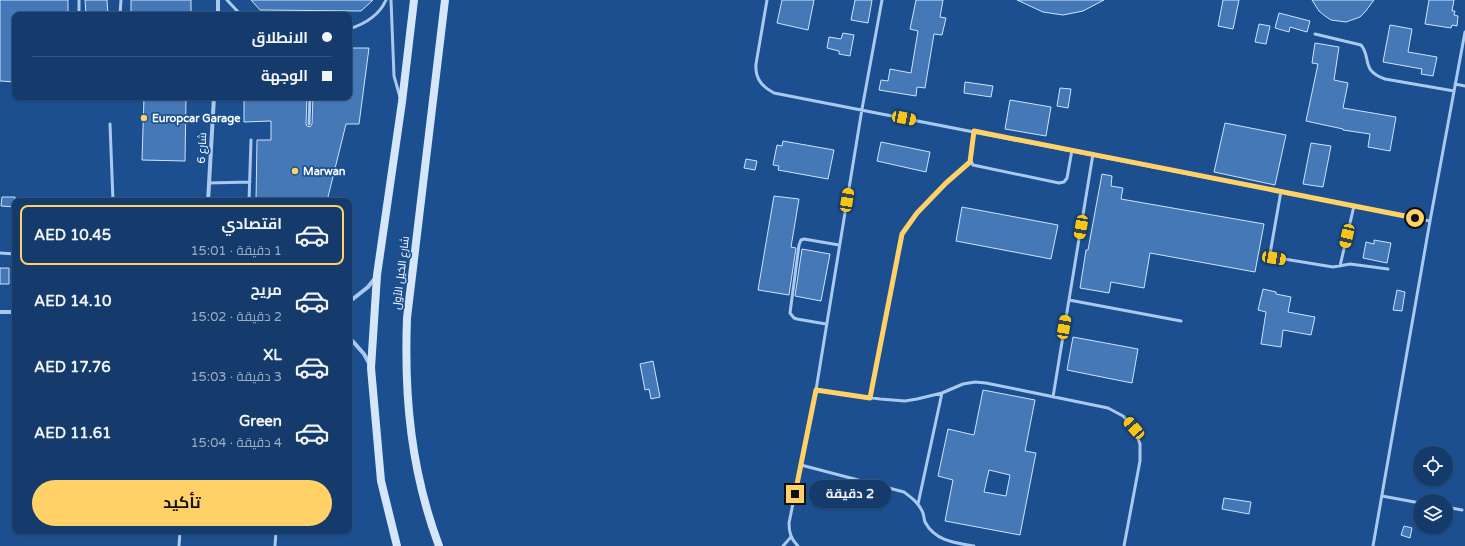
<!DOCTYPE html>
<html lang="ar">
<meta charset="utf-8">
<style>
:root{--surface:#143b6b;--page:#1d4271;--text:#f1f3f6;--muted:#9dadc1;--line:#33557e;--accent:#ffd166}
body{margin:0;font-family:"Varela Round",Cairo,sans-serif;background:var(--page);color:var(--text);direction:rtl;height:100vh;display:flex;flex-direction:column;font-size:15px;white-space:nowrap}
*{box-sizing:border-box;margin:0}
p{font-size:13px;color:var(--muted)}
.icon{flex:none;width:22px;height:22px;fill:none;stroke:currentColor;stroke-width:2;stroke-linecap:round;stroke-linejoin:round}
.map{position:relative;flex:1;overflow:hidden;direction:ltr}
.sheet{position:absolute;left:12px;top:198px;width:340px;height:336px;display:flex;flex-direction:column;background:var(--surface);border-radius:8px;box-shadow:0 1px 3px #0004,0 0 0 1px var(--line);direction:rtl}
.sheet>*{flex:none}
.guide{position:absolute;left:12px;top:12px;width:340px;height:88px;border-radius:8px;box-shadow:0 1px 3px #0004,0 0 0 1px var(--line);direction:rtl;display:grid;align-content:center;height:88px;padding:0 20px;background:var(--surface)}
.tools{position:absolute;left:1413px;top:446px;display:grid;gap:8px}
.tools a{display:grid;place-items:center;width:40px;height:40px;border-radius:50%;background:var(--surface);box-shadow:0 1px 3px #0004,0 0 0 1px var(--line);font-size:20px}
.end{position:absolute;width:18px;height:18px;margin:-9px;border:5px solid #ffd166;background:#111;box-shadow:0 0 0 2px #111}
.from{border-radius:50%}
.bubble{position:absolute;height:28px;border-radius:14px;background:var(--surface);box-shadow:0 1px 3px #0004,0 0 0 1px var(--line);font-size:13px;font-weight:700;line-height:28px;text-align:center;direction:rtl}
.car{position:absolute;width:12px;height:24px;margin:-12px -6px;border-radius:5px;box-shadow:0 0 3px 1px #0007;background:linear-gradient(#f5c518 24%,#345 0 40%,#f5c518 0 76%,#345 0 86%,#f5c518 0)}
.guide b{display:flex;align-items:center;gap:14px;height:38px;font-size:15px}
.guide b+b{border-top:1px solid var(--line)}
.guide i{width:10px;height:10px;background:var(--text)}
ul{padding:7px 0 0;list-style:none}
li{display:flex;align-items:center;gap:12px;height:60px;margin:0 8px 6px;padding:0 12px;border:2px solid transparent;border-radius:8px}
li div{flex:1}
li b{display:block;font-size:15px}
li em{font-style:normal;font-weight:700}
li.selected{border-color:var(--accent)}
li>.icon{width:36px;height:36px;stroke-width:1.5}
.primary-button{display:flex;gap:8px;margin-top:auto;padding:8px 20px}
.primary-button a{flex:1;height:46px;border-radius:24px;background:var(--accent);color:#111;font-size:16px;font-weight:700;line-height:46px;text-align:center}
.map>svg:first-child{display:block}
</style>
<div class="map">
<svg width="1465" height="546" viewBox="0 0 1465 546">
<rect width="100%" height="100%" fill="#1b4f8f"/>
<path fill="#4478b7" stroke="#cfe3fa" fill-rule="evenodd" d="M 0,0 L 68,0 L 68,15 L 15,15 L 15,82 L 0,81 Z
M 85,0 L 107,0 L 108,15 L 86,15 Z
M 131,0 L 191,0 L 191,15 L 131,15 Z
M 251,0 L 373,0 L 361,11 L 260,10 Z
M 782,0 L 814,0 L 808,30 L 777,23 Z
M 855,0 L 872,0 L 868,23 L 851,20 Z
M 916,0 L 943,0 L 940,17 L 946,18 L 942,35 L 934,34 L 925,88 L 917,87 L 916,96 L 879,90 L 881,80 L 888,81 L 890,69 L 911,73 L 918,31 L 910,29 Z
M 1017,0 L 1104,0 L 1083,11 L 1063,15 L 1043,12 Z
M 1223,0 L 1239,0 L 1233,29 L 1218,26 Z
M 1312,0 L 1374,0 L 1365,12 L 1360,17 L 1346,22 L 1331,20 L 1325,16 L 1319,11 Z
M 1429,0 L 1454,0 L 1452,11 L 1455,11 L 1454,15 L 1458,16 L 1457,26 L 1452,25 L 1451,28 L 1425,24 Z
M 1279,13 L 1310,21 L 1307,32 L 1290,27 L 1289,32 L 1275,28 Z
M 1259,24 L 1270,26 L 1266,44 L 1255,42 Z
M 1390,25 L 1412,29 L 1408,52 L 1437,57 L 1433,76 L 1421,74 L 1422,69 L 1383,62 Z
M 843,33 L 854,35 L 850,56 L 839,54 L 839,51 L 827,48 L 829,37 L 841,39 Z
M 1315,43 L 1339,47 L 1334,80 L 1348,83 L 1343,108 L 1396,117 L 1390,151 L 1368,147 L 1370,134 L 1343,130 L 1343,129 L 1306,121 L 1318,64 L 1312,63 Z
M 349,48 L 369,48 L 359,124 L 346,124 L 327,201 L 256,201 L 257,140 L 271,140 L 271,121 L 244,122 L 244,97 L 307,97 L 306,124 L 307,126 L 310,127 L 312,124 L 313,97 L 349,97 Z
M 965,82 L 993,86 L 991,97 L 964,93 Z
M 1060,88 L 1071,89 L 1068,108 L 1057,106 Z
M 144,97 L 186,97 L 185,161 L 142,160 Z
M 1010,100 L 1051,107 L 1046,136 L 1005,129 Z
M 1225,123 L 1286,135 L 1275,185 L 1214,172 Z
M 783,141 L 834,150 L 828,179 L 778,170 L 779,166 L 773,165 L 777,145 L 782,146 Z
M 881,142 L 930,152 L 926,172 L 877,161 Z
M 1311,143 L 1331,146 L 1323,187 L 1303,184 Z
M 746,159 L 757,161 L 755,170 L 744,168 Z
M 1102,174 L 1112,176 L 1111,186 L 1123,188 L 1121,199 L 1264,224 L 1255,272 L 1150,253 L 1144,288 L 1111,282 L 1109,293 L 1080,288 L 1086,250 L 1088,250 Z
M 774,196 L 799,199 L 791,247 L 796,248 L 789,295 L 758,290 Z
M 2,197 L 15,197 L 15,207 L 1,206 Z
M 962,207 L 1058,225 L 1051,259 L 956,241 Z
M 1374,240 L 1391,243 L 1387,263 L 1363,258 L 1366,242 L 1374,244 Z
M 802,249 L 830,254 L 821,301 L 795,296 Z
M 0,268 L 9,268 L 9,284 L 0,284 Z
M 1263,289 L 1276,292 L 1276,294 L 1291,297 L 1288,312 L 1315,317 L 1311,335 L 1283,330 L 1281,347 L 1261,344 L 1266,312 L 1258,310 Z
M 1397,290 L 1405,292 L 1402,311 L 1393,310 Z
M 1073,337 L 1138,349 L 1132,383 L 1067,370 Z
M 653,361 L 660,397 L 651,399 L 649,389 L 645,390 L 640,364 Z
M 983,390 L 1035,400 L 1025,451 L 1036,453 L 1020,535 L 945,521 L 953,480 L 938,476 L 948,429 L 974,435 ZM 989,470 L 1010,475 L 1006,496 L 984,492 Z
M 1224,498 L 1251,502 L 1249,514 L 1222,509 Z
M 1404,526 L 1412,528 L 1410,538 L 1401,535 Z"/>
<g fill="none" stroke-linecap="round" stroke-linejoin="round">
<path stroke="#a9c9ee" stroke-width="3" d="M 227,0 L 241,15
M 391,0 L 394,76 L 400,97
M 767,0 L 756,64 C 755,78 761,86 774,93 L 1430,221
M 79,15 L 79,0
M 120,15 L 121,0
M 349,29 C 365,24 379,16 386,0
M 1315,34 L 1361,45 C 1372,58 1360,70 1385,79 L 1454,91
M 1455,84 L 1465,86
M 110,124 L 113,201
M 309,124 L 310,97
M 974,131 L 970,159 L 973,165 L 1059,183 L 1064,182 L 1067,178 L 1072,150
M 209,183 L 250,182
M 1281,191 L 1270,254 L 1272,257 L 1333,267 L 1350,264 L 1388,269
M 155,201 L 208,200
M 249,201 L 251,140
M 0,253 L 15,254
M 1340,266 L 1354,206
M 1069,300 L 1181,321
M 826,324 L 797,319 L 794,318 L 790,313 L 799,245 L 801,240 L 804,239 L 839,245
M 816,390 L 880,399 L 905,401 L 917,399 L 942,393 L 963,384 L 975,382 L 986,383 L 1108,408 L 1123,416 L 1134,428 L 1140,444 L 1140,461 L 1124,546
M 1053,397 L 1093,154
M 870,398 L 902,234 L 917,213 L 946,183 L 970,162
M 801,465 L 904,492 C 912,498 919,503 923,513 C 924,516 924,519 925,522 C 935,541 955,543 974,546
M 1382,496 L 1420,503
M 918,504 L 942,393
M 1446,507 L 1462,510
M 179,546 L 180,531
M 275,546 L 276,531
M 783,546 L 791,537
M 798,546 C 791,539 789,533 789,523 L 816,390 L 862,109 L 882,0
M 1373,546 L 1430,221 L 1465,32"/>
<path stroke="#a9c9ee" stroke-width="4" d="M 218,15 L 218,0
M 208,201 L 214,97
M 349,302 L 368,287 L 376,277
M 0,312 L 15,312
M 349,337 L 364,354 L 370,365"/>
<path stroke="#d6e6fa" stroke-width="8" d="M 397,546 L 381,481 L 371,368 L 377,275 L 402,102 L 414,0
M 439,546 C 411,471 404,397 407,318 L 445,0"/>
</g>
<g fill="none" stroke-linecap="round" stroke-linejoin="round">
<path stroke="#ffd166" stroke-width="5" d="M 795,494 L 816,390 L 870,398 L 902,234 L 917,213 L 946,183 L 970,162 L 974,131 L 1415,218"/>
</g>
<g fill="#ffd166" stroke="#1b4f8f" stroke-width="1.5">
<circle cx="144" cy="118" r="4"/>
<circle cx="295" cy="171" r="4"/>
</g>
<g text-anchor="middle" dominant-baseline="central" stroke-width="3.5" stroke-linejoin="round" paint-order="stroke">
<g font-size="11" font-weight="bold" fill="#fff" stroke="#1b4f8f" text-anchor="start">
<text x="152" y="118">Europcar Garage</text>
<text x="303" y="171">Marwan</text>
</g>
<g font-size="11" fill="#fff" stroke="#1b4f8f">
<text transform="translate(202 148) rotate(-87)">شارع 6</text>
<text transform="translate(401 273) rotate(-83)">شارع الخيل الأول</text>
</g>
</g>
</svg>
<div class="tools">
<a><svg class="icon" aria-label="locate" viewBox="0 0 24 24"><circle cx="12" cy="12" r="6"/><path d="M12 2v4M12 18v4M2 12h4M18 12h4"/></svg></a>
<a><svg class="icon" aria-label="layers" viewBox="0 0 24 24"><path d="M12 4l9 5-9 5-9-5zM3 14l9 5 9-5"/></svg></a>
</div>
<i class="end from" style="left:1415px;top:218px"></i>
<i class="end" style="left:795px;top:494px"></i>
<div class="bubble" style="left:809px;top:480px;width:82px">2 دقيقة</div>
<i class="car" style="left:904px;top:118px;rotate:101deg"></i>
<i class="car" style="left:847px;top:200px;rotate:9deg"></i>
<i class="car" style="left:1081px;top:227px;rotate:190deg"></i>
<i class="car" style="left:1347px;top:236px;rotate:193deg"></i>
<i class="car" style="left:1274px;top:258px;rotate:99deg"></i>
<i class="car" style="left:1064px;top:327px;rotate:10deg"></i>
<i class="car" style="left:1134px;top:428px;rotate:319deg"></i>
<div class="guide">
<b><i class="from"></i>الانطلاق</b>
<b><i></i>الوجهة</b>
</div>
<section class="sheet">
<ul>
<li class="selected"><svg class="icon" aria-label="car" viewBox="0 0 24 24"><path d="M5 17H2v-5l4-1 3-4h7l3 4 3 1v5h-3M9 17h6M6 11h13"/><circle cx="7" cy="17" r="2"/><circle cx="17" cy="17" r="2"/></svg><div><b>اقتصادي</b><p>1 دقيقة · 15:01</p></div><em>AED 10.45</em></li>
<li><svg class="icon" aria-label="car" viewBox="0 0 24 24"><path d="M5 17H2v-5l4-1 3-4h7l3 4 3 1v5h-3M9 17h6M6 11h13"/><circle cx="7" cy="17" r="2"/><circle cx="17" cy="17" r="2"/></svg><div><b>مريح</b><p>2 دقيقة · 15:02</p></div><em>AED 14.10</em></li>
<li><svg class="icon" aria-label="car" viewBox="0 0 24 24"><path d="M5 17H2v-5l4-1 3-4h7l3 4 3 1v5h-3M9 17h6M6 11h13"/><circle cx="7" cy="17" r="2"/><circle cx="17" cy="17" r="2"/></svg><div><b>XL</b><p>3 دقيقة · 15:03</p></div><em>AED 17.76</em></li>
<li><svg class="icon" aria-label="car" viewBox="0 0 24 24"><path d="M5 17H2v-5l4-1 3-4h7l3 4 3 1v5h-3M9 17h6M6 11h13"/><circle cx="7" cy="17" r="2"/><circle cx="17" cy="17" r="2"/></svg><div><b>Green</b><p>4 دقيقة · 15:04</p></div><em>AED 11.61</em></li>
</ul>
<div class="primary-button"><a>تأكيد</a></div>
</section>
</div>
